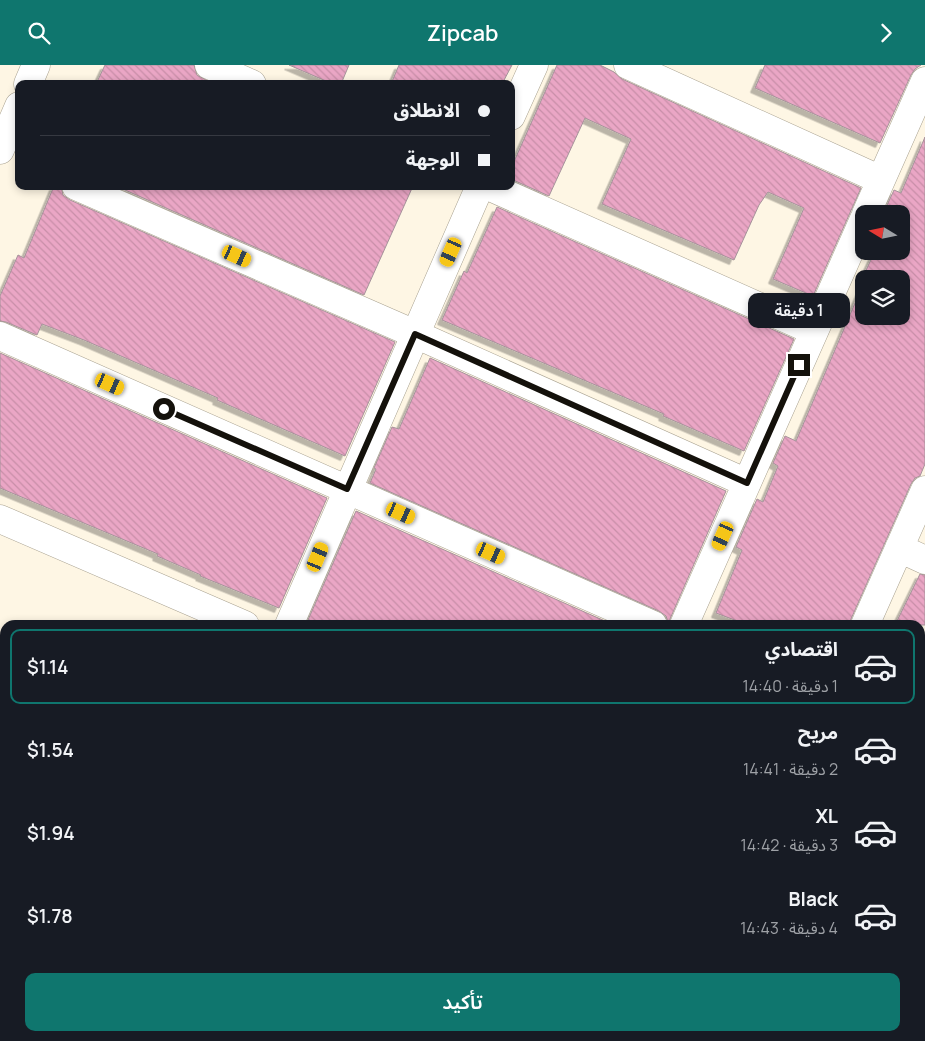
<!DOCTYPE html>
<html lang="ar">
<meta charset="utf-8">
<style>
:root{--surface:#171b24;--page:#242831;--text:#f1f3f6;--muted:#9ea1a6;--line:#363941;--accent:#0f766e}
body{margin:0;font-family:Manrope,"Noto Sans Arabic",sans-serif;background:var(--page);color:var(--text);direction:rtl;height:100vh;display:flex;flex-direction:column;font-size:19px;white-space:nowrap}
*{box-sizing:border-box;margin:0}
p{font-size:16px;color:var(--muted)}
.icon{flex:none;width:28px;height:28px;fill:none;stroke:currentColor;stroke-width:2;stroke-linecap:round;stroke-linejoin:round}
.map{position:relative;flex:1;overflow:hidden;direction:ltr}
.sheet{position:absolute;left:0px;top:555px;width:925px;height:421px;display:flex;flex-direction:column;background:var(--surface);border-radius:15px 15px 0 0;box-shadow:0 2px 8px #0003;direction:rtl}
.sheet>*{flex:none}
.hud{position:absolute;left:15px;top:15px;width:500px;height:110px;border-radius:10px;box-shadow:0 2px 8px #0003;direction:rtl;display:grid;align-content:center;height:110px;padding:0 25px;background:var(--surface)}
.needle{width:32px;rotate:280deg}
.tools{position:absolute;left:855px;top:140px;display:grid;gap:10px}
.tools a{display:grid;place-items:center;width:55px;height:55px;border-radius:10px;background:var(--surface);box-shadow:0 2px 8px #0003;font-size:25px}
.end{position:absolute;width:22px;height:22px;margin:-11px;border:6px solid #14110b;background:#fff;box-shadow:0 0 0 2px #fff}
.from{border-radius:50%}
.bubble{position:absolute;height:35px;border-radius:10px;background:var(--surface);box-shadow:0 2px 8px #0003;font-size:16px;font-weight:600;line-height:35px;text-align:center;direction:rtl}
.car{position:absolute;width:15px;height:30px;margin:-15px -8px;border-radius:6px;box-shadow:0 0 4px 1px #0007;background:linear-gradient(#f5c518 24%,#345 0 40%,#f5c518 0 76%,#345 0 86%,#f5c518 0)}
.hud b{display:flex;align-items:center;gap:18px;height:48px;font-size:19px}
.hud b+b{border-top:1px solid var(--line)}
.hud i{width:12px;height:12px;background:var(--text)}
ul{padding:9px 0 0;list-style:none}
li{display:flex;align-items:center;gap:15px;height:75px;margin:0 10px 8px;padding:0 15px;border:2px solid transparent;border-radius:10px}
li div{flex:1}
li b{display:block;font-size:19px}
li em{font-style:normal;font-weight:600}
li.active{border-color:var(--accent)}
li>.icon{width:45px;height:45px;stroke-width:1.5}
.action{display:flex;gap:10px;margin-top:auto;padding:10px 25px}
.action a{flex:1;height:58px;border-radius:10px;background:var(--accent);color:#fff;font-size:20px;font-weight:600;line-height:58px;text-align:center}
header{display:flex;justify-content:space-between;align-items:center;height:65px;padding:0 25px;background:var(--accent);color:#fff;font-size:22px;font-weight:600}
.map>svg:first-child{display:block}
</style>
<header><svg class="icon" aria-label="forward" viewBox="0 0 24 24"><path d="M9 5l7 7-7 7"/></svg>Zipcab<svg class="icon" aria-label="search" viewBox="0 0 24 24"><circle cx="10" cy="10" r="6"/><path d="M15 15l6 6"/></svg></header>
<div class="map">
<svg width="925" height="976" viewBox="0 0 925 976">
<defs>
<pattern id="building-back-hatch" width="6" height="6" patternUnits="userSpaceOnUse" patternTransform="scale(1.25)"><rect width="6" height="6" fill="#eaa6c5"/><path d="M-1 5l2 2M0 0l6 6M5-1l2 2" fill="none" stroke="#c88ea8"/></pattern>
<filter id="shadow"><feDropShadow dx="-4.5" dy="4.5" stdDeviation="0" flood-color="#0004"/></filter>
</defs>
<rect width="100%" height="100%" fill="#fef6e4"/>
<path fill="url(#building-back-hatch)" stroke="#a6939b" filter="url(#shadow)" d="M 105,0 L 194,0 L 197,10 L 213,19 L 96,19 Z
M 289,0 L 349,0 L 341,19 L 333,19 Z
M 399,0 L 512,0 L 502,19 L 391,19 Z
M 557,0 L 600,0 L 614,7 L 622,14 L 861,123 L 813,231 L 773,214 L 804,143 L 768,127 L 759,140 L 734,195 L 602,139 L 631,74 L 585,53 L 549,131 L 511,114 L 515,103 L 512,101 Z
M 765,0 L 921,0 L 915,4 L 911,10 L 880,78 L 755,23 Z
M 925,72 L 925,399 L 920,411 L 915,413 L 911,419 L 851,554 L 850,560 L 748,560 L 716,548 L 742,485 L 736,482 L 757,434 L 763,437 L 778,401 L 773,398 L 785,371 L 796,376 L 864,217 L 864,251 L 901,251 L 901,214 L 862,214 L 875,186 L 901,186 L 901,149 L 883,149 L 894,125 L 901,128 Z
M 54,121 L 61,121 L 63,130 L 70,135 L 395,277 L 345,391 L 217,335 L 218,333 L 84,275 L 42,259 L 37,270 L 6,257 L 0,256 L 0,231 L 18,190 L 24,193 Z
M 116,121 L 413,121 L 364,230 Z
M 497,142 L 794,274 L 744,386 L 663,351 L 664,349 L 442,255 L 464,206 L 467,208 Z
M 0,288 L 327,433 L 279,543 L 200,511 L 201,510 L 157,491 L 158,489 L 0,423 Z
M 430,293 L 726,426 L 670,554 L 669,560 L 666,551 L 659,546 L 370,418 L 376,404 L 374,403 L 392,362 L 399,364 Z
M 356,446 L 614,560 L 308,560 L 310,555 L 308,555 Z
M 920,509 L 925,510 L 925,560 L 895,560 Z"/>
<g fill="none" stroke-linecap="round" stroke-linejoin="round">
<defs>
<path id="minor" d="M 209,0 L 252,19
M 628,0 L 881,115
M 28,19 L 36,0
M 511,51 L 534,0
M 0,85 L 19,41
M 76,121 L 415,269 L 747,418
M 488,121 L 814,266
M 866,149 L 925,16
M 0,271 L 653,560
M 0,454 L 245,560
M 899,483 L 925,495
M 289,560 L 480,121
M 684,560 L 864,154
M 865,560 L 925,425
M 920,646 L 925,643
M 920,828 L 925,825"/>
<path id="highway" d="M 0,611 L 5,613
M 0,654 L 5,656
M 648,971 L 656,976
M 715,971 L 723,976"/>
</defs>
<use href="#minor" stroke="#a9a291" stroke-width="29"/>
<use href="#highway" stroke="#dededd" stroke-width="29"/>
<use href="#minor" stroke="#fff" stroke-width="28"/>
<use href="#highway" stroke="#f8a192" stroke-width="28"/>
</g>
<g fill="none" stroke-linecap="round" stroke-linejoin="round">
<path stroke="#14110b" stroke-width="6" d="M 164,344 L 347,424 L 415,269 L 747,418 L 799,300"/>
</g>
</svg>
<div class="tools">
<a><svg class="needle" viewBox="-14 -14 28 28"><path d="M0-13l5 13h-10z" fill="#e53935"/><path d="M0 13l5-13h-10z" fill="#9ea1a6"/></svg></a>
<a><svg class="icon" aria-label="layers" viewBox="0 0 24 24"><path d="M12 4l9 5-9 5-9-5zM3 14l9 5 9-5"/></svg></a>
</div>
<i class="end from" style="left:164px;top:344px"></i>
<i class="end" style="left:799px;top:300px"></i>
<div class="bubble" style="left:748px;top:228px;width:102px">1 دقيقة</div>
<i class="car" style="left:451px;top:187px;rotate:204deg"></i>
<i class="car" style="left:237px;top:191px;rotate:114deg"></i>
<i class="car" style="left:110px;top:319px;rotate:114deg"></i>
<i class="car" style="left:401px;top:448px;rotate:114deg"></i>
<i class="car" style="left:723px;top:471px;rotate:204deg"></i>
<i class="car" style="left:491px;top:488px;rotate:114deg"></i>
<i class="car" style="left:318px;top:492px;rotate:23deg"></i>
<div class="hud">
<b><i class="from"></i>الانطلاق</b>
<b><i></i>الوجهة</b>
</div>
<section class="sheet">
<ul>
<li class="active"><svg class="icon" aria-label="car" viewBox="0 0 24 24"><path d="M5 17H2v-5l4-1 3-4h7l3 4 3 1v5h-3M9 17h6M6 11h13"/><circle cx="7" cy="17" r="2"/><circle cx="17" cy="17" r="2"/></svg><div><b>اقتصادي</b><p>1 دقيقة · 14:40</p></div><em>$1.14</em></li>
<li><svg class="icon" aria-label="car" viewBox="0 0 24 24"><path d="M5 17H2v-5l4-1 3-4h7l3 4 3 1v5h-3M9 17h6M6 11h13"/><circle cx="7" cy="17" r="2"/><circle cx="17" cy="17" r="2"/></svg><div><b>مريح</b><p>2 دقيقة · 14:41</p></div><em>$1.54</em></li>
<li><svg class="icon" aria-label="car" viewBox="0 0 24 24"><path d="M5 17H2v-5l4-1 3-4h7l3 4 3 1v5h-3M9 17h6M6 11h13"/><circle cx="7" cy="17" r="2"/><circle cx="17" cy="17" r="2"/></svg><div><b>XL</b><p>3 دقيقة · 14:42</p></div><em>$1.94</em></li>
<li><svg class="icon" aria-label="car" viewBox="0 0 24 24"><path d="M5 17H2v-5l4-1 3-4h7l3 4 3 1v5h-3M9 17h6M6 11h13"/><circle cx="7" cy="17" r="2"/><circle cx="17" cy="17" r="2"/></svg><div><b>Black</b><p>4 دقيقة · 14:43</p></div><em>$1.78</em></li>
</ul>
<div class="action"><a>تأكيد</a></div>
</section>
</div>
